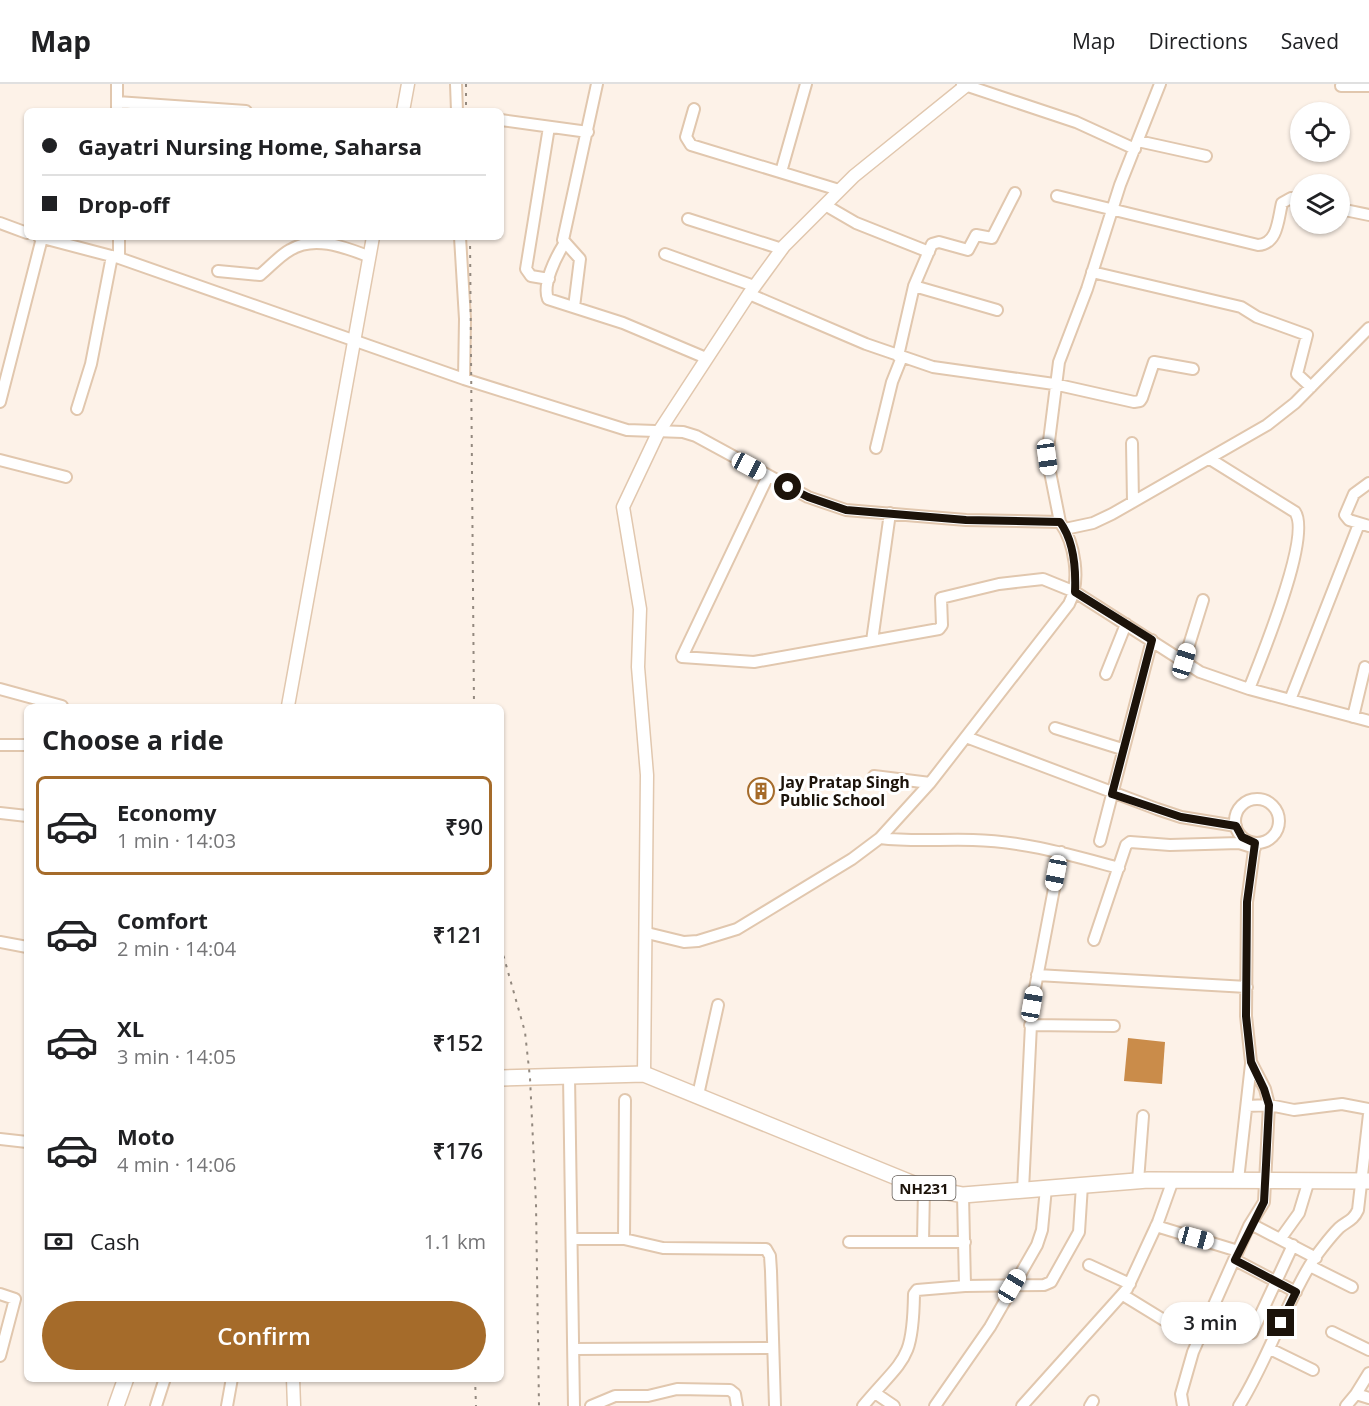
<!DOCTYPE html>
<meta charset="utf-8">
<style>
:root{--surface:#fff;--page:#f6f6f6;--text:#202124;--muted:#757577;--line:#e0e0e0;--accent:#a56b2a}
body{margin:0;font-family:"Open Sans",sans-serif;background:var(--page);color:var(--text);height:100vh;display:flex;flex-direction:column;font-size:22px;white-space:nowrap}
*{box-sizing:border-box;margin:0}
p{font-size:20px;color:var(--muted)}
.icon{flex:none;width:33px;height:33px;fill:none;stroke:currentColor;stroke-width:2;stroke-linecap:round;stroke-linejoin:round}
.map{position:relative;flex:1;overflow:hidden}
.sheet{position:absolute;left:24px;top:620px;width:480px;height:678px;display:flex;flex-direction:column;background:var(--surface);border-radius:9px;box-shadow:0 2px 4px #0004}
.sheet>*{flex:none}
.top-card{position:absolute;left:24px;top:24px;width:480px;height:132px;border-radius:9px;box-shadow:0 2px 4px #0004;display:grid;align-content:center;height:132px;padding:0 18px;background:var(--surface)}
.fabs{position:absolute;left:1290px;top:18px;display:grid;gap:12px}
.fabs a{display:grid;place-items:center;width:60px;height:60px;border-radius:50%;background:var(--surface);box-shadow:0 2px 4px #0004;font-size:30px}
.end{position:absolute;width:27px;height:27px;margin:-14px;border:8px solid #1c130a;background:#fff;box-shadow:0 0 0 3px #fff}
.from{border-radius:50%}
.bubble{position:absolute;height:42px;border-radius:21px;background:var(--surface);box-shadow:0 2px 4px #0004;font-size:20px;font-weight:600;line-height:42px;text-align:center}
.car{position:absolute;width:18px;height:36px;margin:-18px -9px;border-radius:8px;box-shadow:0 0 4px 2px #0007;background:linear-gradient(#fff 24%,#345 0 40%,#fff 0 76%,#345 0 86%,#fff 0)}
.top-card b{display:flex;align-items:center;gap:21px;height:57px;font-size:22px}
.top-card b+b{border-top:2px solid var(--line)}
.top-card i{width:15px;height:15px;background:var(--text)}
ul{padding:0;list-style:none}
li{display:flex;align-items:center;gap:18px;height:99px;margin:0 12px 9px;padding:0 6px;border:3px solid transparent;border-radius:9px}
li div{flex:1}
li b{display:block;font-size:22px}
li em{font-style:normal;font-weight:600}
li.active{border-color:var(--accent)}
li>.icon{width:54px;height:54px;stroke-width:1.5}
h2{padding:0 18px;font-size:27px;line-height:72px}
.pay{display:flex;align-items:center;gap:15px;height:66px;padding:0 18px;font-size:22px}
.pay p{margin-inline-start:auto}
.primary-button{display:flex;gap:12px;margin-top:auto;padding:12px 18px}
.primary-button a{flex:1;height:69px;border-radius:36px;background:var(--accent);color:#fff;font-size:24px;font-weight:600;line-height:69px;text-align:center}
header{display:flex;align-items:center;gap:36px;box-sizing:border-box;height:84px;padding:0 30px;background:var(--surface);border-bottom:2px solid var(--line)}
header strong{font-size:28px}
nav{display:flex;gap:33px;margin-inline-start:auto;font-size:21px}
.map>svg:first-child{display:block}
</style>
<header>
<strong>Map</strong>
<nav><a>Map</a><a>Directions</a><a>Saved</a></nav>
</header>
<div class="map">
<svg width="1369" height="1322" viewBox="0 0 1369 1322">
<rect width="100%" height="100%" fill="#fdf2e8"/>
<path fill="#ca8c4a" d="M 1128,954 L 1165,958 L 1162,1000 L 1124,997 Z"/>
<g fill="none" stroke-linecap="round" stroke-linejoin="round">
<defs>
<path id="minor" d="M 117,0 L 117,27
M 456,0 L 457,27
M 962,0 L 1076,38 L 1135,65
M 1341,2 L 1369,2
M 117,18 L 246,27
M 694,25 L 686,53 L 691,61 L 839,106
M 501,36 L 588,48
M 549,43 L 526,185 L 531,192 L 549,195
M 1138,57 L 1206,72
M 781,88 L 806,0
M 1057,112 L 1258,161 C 1278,160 1278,135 1282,119 L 1291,114 L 1300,116
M 825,121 L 856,139 L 929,168
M 1340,125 L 1369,131
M 688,135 L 782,165
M 0,139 L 27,149
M 39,153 L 119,174 L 464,295 L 627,346 L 683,348 L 696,352 L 808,413 L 846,426 L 966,436 L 1060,438 C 1075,459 1081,497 1069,520 L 930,699 L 880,754 L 852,775 L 737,845 L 698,857 L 684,858 L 647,849
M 119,153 L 119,174
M 460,153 L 465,235 L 464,295
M 564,160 C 556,173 542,200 548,215 L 623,239 L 706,274
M 665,170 L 754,202
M 218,187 L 260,191 C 270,183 279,172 290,166 C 314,151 344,163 368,172
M 1092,188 L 1241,223 L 1257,233 L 1307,251 L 1297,290 L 1311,303
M 914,202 L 997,226
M 749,210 L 866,260 L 933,283 L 1054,300 L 1134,318 L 1140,317 L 1142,314 L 1154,278 L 1193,285
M 574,223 L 580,175 L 563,156 L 597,0
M 898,272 L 914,202 L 932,160 L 939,158 L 968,166 L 976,151 L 992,154 L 1015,109
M 0,318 L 42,154
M 77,325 L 91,280 L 112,172
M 1132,359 L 1133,418
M 876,364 L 892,298 L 902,273
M 1210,375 L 1295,428 C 1312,452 1261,574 1249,605
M 0,376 L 66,393
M 768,392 L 682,573 L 754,578 L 939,545 L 942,541 L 941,514 L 999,500 L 1043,495 L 1075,508 L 1200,588 L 1249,605 L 1369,637
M 1369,399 L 1354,410 L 1345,431 L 1349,436 L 1369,442
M 1060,438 L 1047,373 L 1059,278 L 1087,205 L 1120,101 L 1160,0
M 1065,445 L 1093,439 L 1112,430 L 1267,341 L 1295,319 L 1369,244
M 872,557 L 890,429
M 1184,577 L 1203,516
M 1106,590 L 1126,540
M 0,605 L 62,622
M 1290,616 L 1359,440
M 1353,633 L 1365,583
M 1055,644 L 1122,665
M 966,653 L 1157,725 L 1181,733 L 1236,742
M 0,661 L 26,661
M 874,692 L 930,699
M1235 737a22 22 0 1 1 44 0a22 22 0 1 1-44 0Z
M 0,729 L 27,732
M 880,754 C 911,758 941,755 973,756 C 1023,757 1070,771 1119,784
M 1100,757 L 1152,556
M 1094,856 L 1126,761 L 1130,758 L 1170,761 L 1239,759 L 1255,764
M 0,858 L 27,863
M 1037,891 L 1247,903
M 1030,941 L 1114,942
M 569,992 L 574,1322
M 698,1011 L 718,921
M 1247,1022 L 1269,1021 L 1294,1026 L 1342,1020 L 1369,1025
M 0,1055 L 27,1058
M 1238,1096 L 1251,980
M 1138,1097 L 1143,1032
M 1023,1106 L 1032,920 L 1061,768
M 963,1111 L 965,1202
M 1251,1140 L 1316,1174
M 1156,1142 L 1238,1167
M 1281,1154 L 1299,1129 L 1309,1096
M 573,1155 L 624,1155 L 663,1164 L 766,1165 L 770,1172 L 771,1187 L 775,1322
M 624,1155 L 625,1016
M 849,1158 L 965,1158
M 923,1158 L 924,1104
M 1235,1176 L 1296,1208
M 1089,1181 L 1130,1200
M 1310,1182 L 1352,1203
M 0,1210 L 15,1215 L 0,1272
M 1123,1211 L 1198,1257
M 1332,1248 L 1369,1266
M 1252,1249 L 1293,1161
M 574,1265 L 773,1264
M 1270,1265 L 1313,1286
M 875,1309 L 894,1322
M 1356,1310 L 1369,1289
M 156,1322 L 165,1294
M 227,1322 L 232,1294
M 591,1322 L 615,1312 L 648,1312 L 677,1305 L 730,1306 L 735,1310 L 737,1322
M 863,1322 C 904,1273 913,1279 914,1210 L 917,1206 L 965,1202 L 1044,1201 L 1051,1198 L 1079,1148 L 1082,1101
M 935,1322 L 990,1243 L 1037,1161 L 1042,1146 L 1046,1104
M 1022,1322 L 1127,1205 L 1158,1138 L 1173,1096
M 1090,1322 L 1093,1317
M 1183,1322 L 1181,1310 L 1193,1268 L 1249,1142 L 1264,1118 L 1269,1021 L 1265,1005 L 1251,978 L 1246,932 L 1247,818 L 1255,759
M 1239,1322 C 1267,1277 1283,1226 1310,1181 C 1316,1171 1331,1152 1339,1144 C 1347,1137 1353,1137 1358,1126 L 1369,1030
M 1346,1322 L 1356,1310 L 1369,1314"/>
<path id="major" d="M 403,27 L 408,0
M 288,622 L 373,153
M 644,990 L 647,691 L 638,583 L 640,525 L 623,423 L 658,349 L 749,210 L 784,162 L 854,92 L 968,0
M 293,1294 L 294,1322"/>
<path id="highway" d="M 501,994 L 644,990 L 921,1103 L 963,1111 L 1148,1096 L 1369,1097
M 116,1322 L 126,1294"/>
</defs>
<use href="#minor" stroke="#e1c7ae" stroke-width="14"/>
<use href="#major" stroke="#e1c7ae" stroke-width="15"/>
<use href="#highway" stroke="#e1c7ae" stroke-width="18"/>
<use href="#minor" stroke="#fff" stroke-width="10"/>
<use href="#major" stroke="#fff" stroke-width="12"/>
<use href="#highway" stroke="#fff" stroke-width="15"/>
<path stroke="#93897f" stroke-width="2" stroke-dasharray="3 6" stroke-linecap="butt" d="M 466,0 L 466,27
M 470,153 L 474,622
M 501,863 L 525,948 L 530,994 L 536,1120 L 539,1322
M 475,1294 L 476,1322"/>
</g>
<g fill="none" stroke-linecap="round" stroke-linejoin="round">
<path stroke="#1c130a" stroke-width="8" d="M 788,403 L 808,413 L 846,426 L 966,436 L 1060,438 C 1074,457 1076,485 1075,508 L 1152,556 L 1112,710 L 1181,733 L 1236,742 L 1242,753 L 1255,759 L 1247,818 L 1246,932 L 1251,978 L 1264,1005 L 1269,1021 L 1266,1081 L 1264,1118 L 1235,1176 L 1296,1208 L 1281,1239"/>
</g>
<defs>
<symbol id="building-ring" viewBox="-11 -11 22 22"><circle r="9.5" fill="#fff" stroke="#a56b2a" stroke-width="1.5"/><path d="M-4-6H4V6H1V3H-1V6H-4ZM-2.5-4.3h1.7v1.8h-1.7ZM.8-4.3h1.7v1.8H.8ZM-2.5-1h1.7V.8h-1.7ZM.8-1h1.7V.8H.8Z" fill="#a56b2a"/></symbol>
</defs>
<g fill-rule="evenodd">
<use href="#building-ring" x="746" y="692" width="30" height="30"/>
</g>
<g text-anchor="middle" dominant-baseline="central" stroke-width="6" stroke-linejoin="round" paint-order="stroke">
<rect fill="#fff" stroke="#605a54" stroke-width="1.5" x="892.5" y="1092" width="63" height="24" rx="4.5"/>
<g font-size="15" font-weight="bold" fill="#1c130a">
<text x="924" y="1104">NH231</text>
</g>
<g font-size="16" font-weight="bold" fill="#1c130a" stroke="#fff" text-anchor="start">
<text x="780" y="698">Jay Pratap Singh<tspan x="780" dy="18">Public School</tspan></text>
</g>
</g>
</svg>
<div class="fabs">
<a><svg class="icon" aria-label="locate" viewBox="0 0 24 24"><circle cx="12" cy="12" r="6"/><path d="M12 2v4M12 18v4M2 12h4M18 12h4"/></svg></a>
<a><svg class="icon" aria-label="layers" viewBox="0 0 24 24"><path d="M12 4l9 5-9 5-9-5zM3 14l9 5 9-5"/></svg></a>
</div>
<i class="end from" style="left:788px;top:403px"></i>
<i class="end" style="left:1281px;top:1239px"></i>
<div class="bubble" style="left:1161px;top:1218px;width:99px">3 min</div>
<i class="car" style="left:1047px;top:373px;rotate:172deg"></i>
<i class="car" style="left:749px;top:382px;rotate:118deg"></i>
<i class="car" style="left:1184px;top:577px;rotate:17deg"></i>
<i class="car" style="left:1056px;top:789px;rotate:191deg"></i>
<i class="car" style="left:1032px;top:920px;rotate:10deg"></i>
<i class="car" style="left:1196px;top:1154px;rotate:105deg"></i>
<i class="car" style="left:1012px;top:1202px;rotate:31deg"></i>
<div class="top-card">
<b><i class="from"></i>Gayatri Nursing Home, Saharsa</b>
<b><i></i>Drop-off</b>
</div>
<section class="sheet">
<h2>Choose a ride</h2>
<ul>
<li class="active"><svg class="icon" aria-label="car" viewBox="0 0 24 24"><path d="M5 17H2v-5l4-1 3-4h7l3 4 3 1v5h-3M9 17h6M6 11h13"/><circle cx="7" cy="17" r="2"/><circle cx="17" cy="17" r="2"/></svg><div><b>Economy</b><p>1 min · 14:03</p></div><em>₹90</em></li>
<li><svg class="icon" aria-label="car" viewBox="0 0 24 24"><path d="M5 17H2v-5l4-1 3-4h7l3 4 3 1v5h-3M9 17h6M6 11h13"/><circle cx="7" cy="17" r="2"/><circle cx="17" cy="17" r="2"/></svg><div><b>Comfort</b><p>2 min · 14:04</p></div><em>₹121</em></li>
<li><svg class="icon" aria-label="car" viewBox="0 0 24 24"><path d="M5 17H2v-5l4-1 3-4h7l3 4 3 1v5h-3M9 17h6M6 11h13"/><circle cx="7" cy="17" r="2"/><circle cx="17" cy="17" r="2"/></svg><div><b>XL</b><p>3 min · 14:05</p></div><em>₹152</em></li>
<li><svg class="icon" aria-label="car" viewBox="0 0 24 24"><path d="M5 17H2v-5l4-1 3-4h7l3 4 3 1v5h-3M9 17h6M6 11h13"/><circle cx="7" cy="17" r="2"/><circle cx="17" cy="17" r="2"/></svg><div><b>Moto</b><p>4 min · 14:06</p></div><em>₹176</em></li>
</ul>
<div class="pay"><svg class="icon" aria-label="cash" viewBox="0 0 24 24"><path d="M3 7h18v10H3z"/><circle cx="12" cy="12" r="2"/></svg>Cash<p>1.1 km</p></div>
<div class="primary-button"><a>Confirm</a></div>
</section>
</div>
